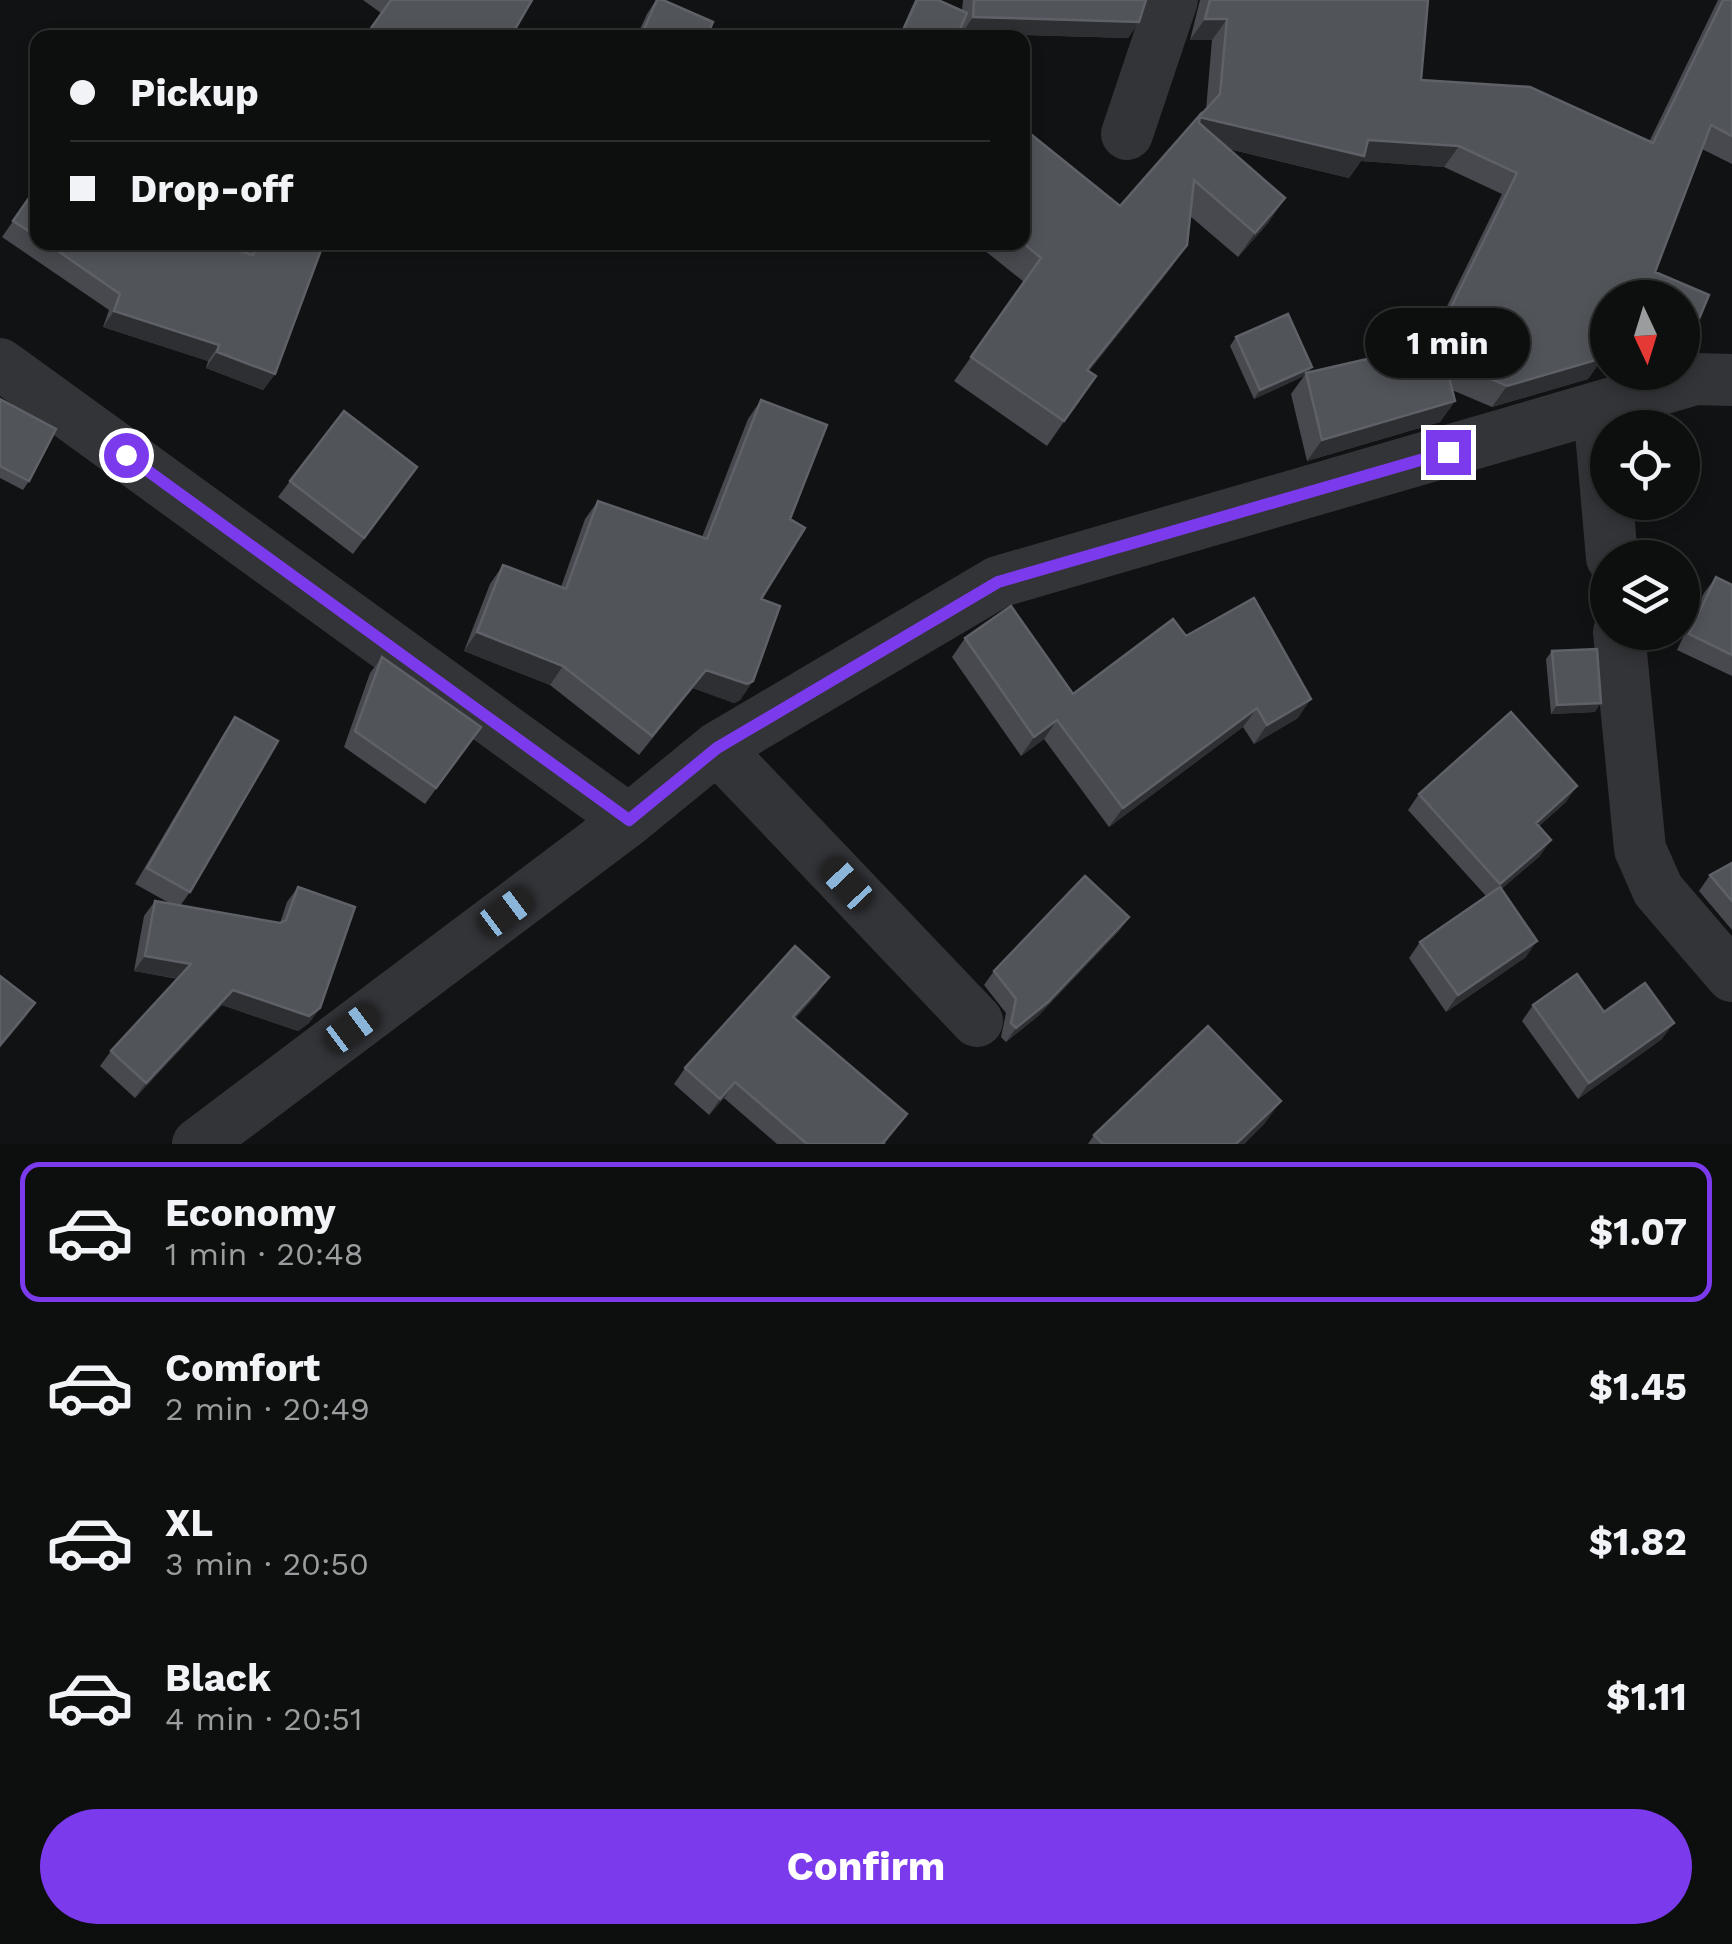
<!DOCTYPE html>
<meta charset="utf-8">
<style>
:root{--surface:#0d0e0e;--page:#1b1c1c;--text:#f1f3f6;--muted:#9a9c9e;--line:#2d2e2e;--accent:#7c3aed}
body{margin:0;font-family:"Work Sans",sans-serif;background:var(--page);color:var(--text);height:100vh;display:flex;flex-direction:column;font-size:38px;white-space:nowrap}
*{box-sizing:border-box;margin:0}
p{font-size:32px;color:var(--muted)}
.icon{flex:none;width:55px;height:55px;fill:none;stroke:currentColor;stroke-width:2;stroke-linecap:round;stroke-linejoin:round}
.map{position:relative;height:1144px;overflow:hidden}
.panel{display:flex;flex-direction:column;background:var(--surface);flex:1}
.panel>*{flex:none}
.guide{position:absolute;left:30px;top:30px;width:1000px;height:220px;border-radius:20px;box-shadow:0 5px 15px #0003,0 0 0 2px var(--line);display:grid;align-content:center;height:220px;padding:0 40px;background:var(--surface)}
.needle{width:65px;rotate:176deg}
.tools{position:absolute;left:1590px;top:280px;display:grid;gap:20px}
.tools a{display:grid;place-items:center;width:110px;height:110px;border-radius:50%;background:var(--surface);box-shadow:0 5px 15px #0003,0 0 0 2px var(--line);font-size:50px}
.end{position:absolute;width:45px;height:45px;margin:-22px;border:12px solid #7c3aed;background:#fff;box-shadow:0 0 0 5px #fff}
.from{border-radius:50%}
.bubble{position:absolute;height:70px;border-radius:35px;background:var(--surface);box-shadow:0 5px 15px #0003,0 0 0 2px var(--line);font-size:32px;font-weight:700;line-height:70px;text-align:center}
.car{position:absolute;width:30px;height:60px;margin:-30px -15px;border-radius:12px;box-shadow:0 0 8px 2px #0007;background:linear-gradient(#222 24%,#8ab4d8 0 40%,#222 0 76%,#8ab4d8 0 86%,#222 0)}
.guide b{display:flex;align-items:center;gap:35px;height:95px;font-size:38px}
.guide b+b{border-top:2px solid var(--line)}
.guide i{width:25px;height:25px;background:var(--text)}
ul{padding:18px 0 0;list-style:none}
li{display:flex;align-items:center;gap:30px;height:140px;margin:0 20px 15px;padding:0 20px;border:5px solid transparent;border-radius:20px}
li div{flex:1}
li b{display:block;font-size:38px}
li em{font-style:normal;font-weight:700}
li.selected{border-color:var(--accent)}
li>.icon{width:90px;height:90px;stroke-width:1.5}
.button{display:flex;gap:20px;margin-top:auto;padding:20px 40px}
.button a{flex:1;height:115px;border-radius:60px;background:var(--accent);color:#fff;font-size:40px;font-weight:700;line-height:115px;text-align:center}
.map>svg:first-child{display:block}
</style>
<div class="map">
<svg width="1732" height="1144" viewBox="0 0 1732 1144">
<rect width="100%" height="100%" fill="#111213"/>
<g fill="none" stroke-linecap="round" stroke-linejoin="round">
<path stroke="#333438" stroke-width="52" d="M 1127,134 L 1172,0
M 0,364 L 629,820
M 1599,409 L 1612,558
M 1619,632 L 1640,849 L 1658,890 L 1732,976
M 717,748 L 977,1021
M 198,1144 L 629,820 L 717,748 L 998,582 L 1695,379 L 1732,380"/>
</g>
<path fill="#47494e" d="M 363,0 L 532,0 L 381,13 Z
M 656,0 L 706,38 L 636,38 L 647,14 Z
M 915,0 L 938,0 L 962,11 L 963,0 L 1146,0 L 1139,22 L 1128,38 L 962,33 L 962,24 L 956,38 L 898,38 Z
M 1200,0 L 1428,0 L 1421,80 L 1649,142 L 1718,0 L 1732,0 L 1732,164 L 1702,149 L 1608,298 L 1603,358 L 1588,379 L 1492,407 L 1452,390 L 1455,401 L 1440,422 L 1307,461 L 1291,394 L 1304,376 L 1254,399 L 1230,346 L 1236,337 L 1312,367 L 1308,373 L 1428,345 L 1502,194 L 1444,167 L 1361,161 L 1349,178 L 1229,149 L 1285,198 L 1268,223 L 1238,257 L 1190,216 L 1187,245 L 1170,269 L 1089,371 L 1096,376 L 1047,446 L 954,381 L 1024,282 L 974,242 L 1022,242 L 1120,206 L 1206,110 L 1212,40 L 1190,40 Z
M 38,185 L 38,242 L 212,242 L 248,253 L 252,242 L 324,242 L 275,374 L 263,390 L 206,368 L 208,361 L 103,327 L 109,310 L 2,237 Z
M 0,399 L 29,481 L 23,490 L 0,478 Z
M 761,400 L 790,519 L 761,599 L 753,681 L 740,700 L 734,703 L 693,688 L 639,755 L 550,685 L 464,651 L 490,584 L 503,565 L 561,587 L 585,519 L 598,501 L 702,537 L 748,419 Z
M 417,467 L 353,554 L 278,497 L 290,481 Z
M 1716,577 L 1732,585 L 1732,676 L 1677,650 L 1704,593 Z
M 1186,636 L 1298,718 L 1254,744 L 1243,727 L 1109,827 L 1044,739 L 1021,756 L 952,657 L 965,638 L 1073,694 Z
M 1552,651 L 1595,712 L 1551,714 L 1546,659 Z
M 382,657 L 481,727 L 425,804 L 344,747 L 370,673 Z
M 235,717 L 190,892 L 180,906 L 280,923 L 287,902 L 298,887 L 320,1008 L 309,1023 L 298,1031 L 222,1005 L 135,1098 L 100,1066 L 111,1051 L 178,979 L 134,971 L 144,916 L 155,901 L 171,904 L 135,884 L 224,733 Z
M 1419,794 L 1566,802 L 1539,826 L 1540,856 L 1501,889 L 1526,957 L 1446,1012 L 1409,958 L 1420,942 L 1486,896 L 1408,810 Z
M 1732,863 L 1732,930 L 1699,891 L 1710,875 Z
M 1129,917 L 1119,931 L 1038,1016 L 1006,1042 L 1001,1037 L 1006,1013 L 984,985 L 994,971 Z
M 818,993 L 795,1019 L 907,1114 L 884,1144 L 777,1144 L 724,1098 L 709,1115 L 674,1084 L 685,1068 Z
M 1533,1005 L 1604,1012 L 1662,1039 L 1578,1099 L 1522,1021 Z
M 1265,1123 L 1244,1144 L 1088,1144 L 1094,1135 Z"/>
<path fill="#2d2f32" d="M 973,17 L 1139,22 L 1128,38 L 962,33 Z
M 1205,19 L 1227,19 L 1212,40 L 1190,40 Z
M 1199,117 L 1368,140 L 1459,146 L 1444,167 L 1361,161 L 1349,178 L 1184,138 Z
M 1285,198 L 1268,223 L 1238,257 L 1255,233 Z
M 1187,245 L 1170,269 L 1070,395 L 1087,370 Z
M 114,311 L 219,345 L 208,361 L 103,327 Z
M 1694,331 L 1682,348 L 1682,332 Z
M 217,352 L 275,374 L 263,390 L 206,368 Z
M 1603,358 L 1588,379 L 1492,407 L 1507,386 Z
M 1312,367 L 1304,376 L 1254,399 L 1260,390 Z
M 1455,401 L 1440,422 L 1307,461 L 1322,440 Z
M 477,632 L 563,666 L 550,685 L 464,651 Z
M 706,670 L 753,681 L 740,700 L 734,703 L 693,688 L 639,755 Z
M 1311,699 L 1298,718 L 1254,744 L 1267,725 Z
M 1601,703 L 1595,712 L 1551,714 L 1557,705 Z
M 1257,708 L 1243,727 L 1109,827 L 1123,808 Z
M 1057,720 L 1044,739 L 1021,756 L 1034,737 Z
M 1577,786 L 1566,802 L 1524,839 L 1536,823 Z
M 1551,840 L 1540,856 L 1489,900 L 1500,884 Z
M 1129,917 L 1119,931 L 1038,1016 L 1006,1042 L 1016,1028 Z
M 1537,941 L 1526,957 L 1446,1012 L 1458,995 Z
M 145,956 L 191,964 L 181,979 L 134,971 Z
M 829,977 L 818,993 L 782,1033 L 793,1017 Z
M 233,990 L 320,1008 L 309,1023 L 298,1031 L 222,1005 L 135,1098 L 146,1083 Z
M 35,1003 L 24,1019 L 0,1048 L 0,1045 Z
M 1674,1023 L 1662,1039 L 1578,1099 L 1589,1083 Z
M 735,1082 L 724,1098 L 709,1115 L 720,1099 Z
M 1281,1101 L 1265,1123 L 1244,1144 L 1236,1144 Z"/>
<path fill="#515459" stroke="#5e6167" stroke-width="2.5" d="M 391,0 L 532,0 L 510,38 L 364,38 Z
M 657,0 L 663,0 L 713,22 L 706,38 L 640,38 Z
M 917,0 L 938,0 L 967,13 L 956,38 L 900,37 Z
M 974,0 L 1146,0 L 1139,22 L 973,17 Z
M 1210,0 L 1428,0 L 1421,80 L 1530,87 L 1653,143 L 1723,0 L 1732,0 L 1732,136 L 1711,125 L 1655,272 L 1709,295 L 1694,331 L 1687,333 L 1682,332 L 1682,298 L 1608,298 L 1608,346 L 1603,358 L 1507,386 L 1444,358 L 1455,401 L 1322,440 L 1306,373 L 1433,344 L 1517,173 L 1459,146 L 1368,140 L 1364,156 L 1199,117 L 1220,94 L 1227,19 L 1205,19 Z
M 1200,115 L 1199,123 L 1285,198 L 1255,233 L 1194,180 L 1187,245 L 1087,370 L 1096,376 L 1064,421 L 971,357 L 1041,258 L 1022,242 L 1022,127 L 1120,206 Z
M 38,185 L 38,237 L 13,221 Z
M 45,242 L 212,242 L 253,255 L 257,242 L 324,242 L 275,374 L 217,352 L 219,345 L 114,311 L 120,294 Z
M 1288,314 L 1312,367 L 1260,390 L 1236,337 Z
M 0,399 L 56,429 L 29,481 L 0,466 Z
M 761,400 L 827,425 L 790,519 L 805,528 L 761,599 L 780,606 L 753,681 L 747,684 L 706,670 L 652,736 L 563,666 L 477,632 L 503,565 L 566,589 L 598,501 L 707,539 Z
M 344,411 L 417,467 L 364,538 L 290,481 Z
M 1716,577 L 1732,585 L 1732,655 L 1689,634 Z
M 1254,598 L 1311,699 L 1267,725 L 1257,708 L 1123,808 L 1057,720 L 1034,737 L 965,638 L 1011,606 L 1073,694 L 1173,619 L 1186,636 Z
M 1597,649 L 1601,703 L 1557,705 L 1552,651 Z
M 382,657 L 481,727 L 436,788 L 355,731 Z
M 1511,712 L 1577,786 L 1536,823 L 1551,840 L 1500,884 L 1419,794 Z
M 235,717 L 278,741 L 190,892 L 147,868 Z
M 1732,863 L 1732,901 L 1710,875 Z
M 1085,876 L 1129,917 L 1048,1002 L 1016,1028 L 1011,1023 L 1016,999 L 994,971 Z
M 298,887 L 355,907 L 320,1008 L 309,1016 L 233,990 L 146,1083 L 111,1051 L 191,964 L 145,956 L 155,901 L 280,923 L 286,920 Z
M 1500,887 L 1537,941 L 1458,995 L 1420,942 Z
M 795,946 L 829,977 L 793,1017 L 907,1114 L 883,1143 L 884,1144 L 807,1144 L 735,1082 L 720,1099 L 685,1068 Z
M 1577,974 L 1604,1012 L 1645,983 L 1674,1023 L 1589,1083 L 1533,1005 Z
M 0,976 L 35,1003 L 0,1045 Z
M 1208,1026 L 1281,1101 L 1236,1144 L 1103,1144 L 1094,1135 Z"/>
<g fill="none" stroke-linecap="round" stroke-linejoin="round">
<path stroke="#7c3aed" stroke-width="12" d="M 126,455 L 629,820 L 717,748 L 998,582 L 1448,452"/>
</g>
</svg>
<div class="tools">
<a><svg class="needle" viewBox="-14 -14 28 28"><path d="M0-13l5 13h-10z" fill="#e53935"/><path d="M0 13l5-13h-10z" fill="#9a9c9e"/></svg></a>
<a><svg class="icon" aria-label="locate" viewBox="0 0 24 24"><circle cx="12" cy="12" r="6"/><path d="M12 2v4M12 18v4M2 12h4M18 12h4"/></svg></a>
<a><svg class="icon" aria-label="layers" viewBox="0 0 24 24"><path d="M12 4l9 5-9 5-9-5zM3 14l9 5 9-5"/></svg></a>
</div>
<i class="end from" style="left:126px;top:455px"></i>
<i class="end" style="left:1448px;top:452px"></i>
<div class="bubble" style="left:1365px;top:308px;width:165px">1 min</div>
<i class="car" style="left:847px;top:884px;rotate:317deg"></i>
<i class="car" style="left:506px;top:912px;rotate:53deg"></i>
<i class="car" style="left:352px;top:1028px;rotate:53deg"></i>
<div class="guide">
<b><i class="from"></i>Pickup</b>
<b><i></i>Drop-off</b>
</div>
</div>
<section class="panel">
<ul>
<li class="selected"><svg class="icon" aria-label="car" viewBox="0 0 24 24"><path d="M5 17H2v-5l4-1 3-4h7l3 4 3 1v5h-3M9 17h6M6 11h13"/><circle cx="7" cy="17" r="2"/><circle cx="17" cy="17" r="2"/></svg><div><b>Economy</b><p>1 min · 20:48</p></div><em>$1.07</em></li>
<li><svg class="icon" aria-label="car" viewBox="0 0 24 24"><path d="M5 17H2v-5l4-1 3-4h7l3 4 3 1v5h-3M9 17h6M6 11h13"/><circle cx="7" cy="17" r="2"/><circle cx="17" cy="17" r="2"/></svg><div><b>Comfort</b><p>2 min · 20:49</p></div><em>$1.45</em></li>
<li><svg class="icon" aria-label="car" viewBox="0 0 24 24"><path d="M5 17H2v-5l4-1 3-4h7l3 4 3 1v5h-3M9 17h6M6 11h13"/><circle cx="7" cy="17" r="2"/><circle cx="17" cy="17" r="2"/></svg><div><b>XL</b><p>3 min · 20:50</p></div><em>$1.82</em></li>
<li><svg class="icon" aria-label="car" viewBox="0 0 24 24"><path d="M5 17H2v-5l4-1 3-4h7l3 4 3 1v5h-3M9 17h6M6 11h13"/><circle cx="7" cy="17" r="2"/><circle cx="17" cy="17" r="2"/></svg><div><b>Black</b><p>4 min · 20:51</p></div><em>$1.11</em></li>
</ul>
<div class="button"><a>Confirm</a></div>
</section>
